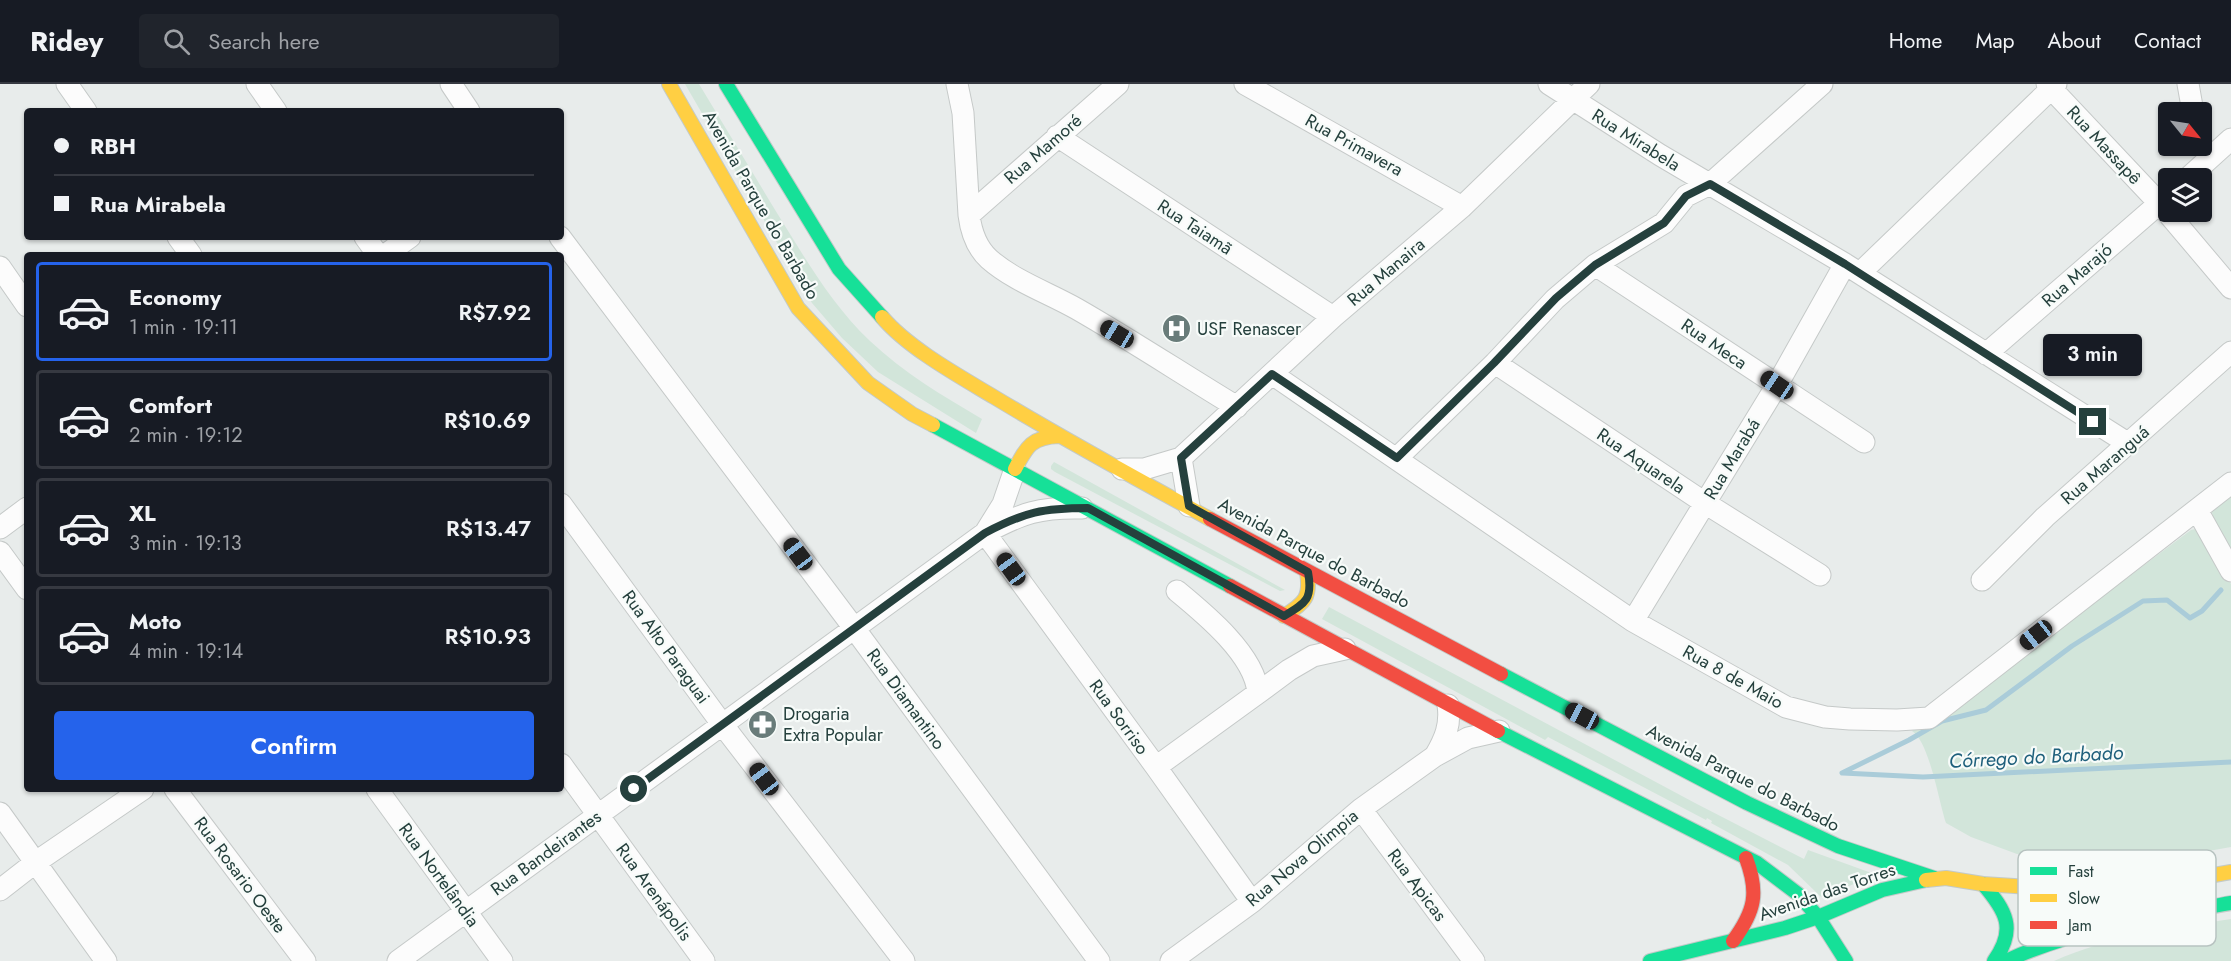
<!DOCTYPE html>
<meta charset="utf-8">
<style>
:root{--surface:#171b24;--page:#20242c;--text:#f1f3f6;--muted:#9ea1a6;--line:#363941;--accent:#2563eb}
body{margin:0;font-family:Jost,sans-serif;background:var(--page);color:var(--text);height:100vh;display:flex;flex-direction:column;font-size:22px;white-space:nowrap}
*{box-sizing:border-box;margin:0}
p{font-size:20px;color:var(--muted)}
.icon{flex:none;width:33px;height:33px;fill:none;stroke:currentColor;stroke-width:2;stroke-linecap:round;stroke-linejoin:round}
.map{position:relative;flex:1;overflow:hidden}
.details{position:absolute;left:24px;top:168px;width:540px;height:540px;display:flex;flex-direction:column;background:var(--surface);border-radius:6px;box-shadow:0 2px 4px #0004}
.details>*{flex:none}
.hud{position:absolute;left:24px;top:24px;width:540px;height:132px;border-radius:6px;box-shadow:0 2px 4px #0004;display:grid;align-content:center;height:132px;padding:0 30px;background:var(--surface)}
.needle{width:39px;rotate:120deg}
.controls{position:absolute;left:2158px;top:18px;display:grid;gap:12px}
.controls a{display:grid;place-items:center;width:54px;height:54px;border-radius:6px;background:var(--surface);box-shadow:0 2px 4px #0004;font-size:30px}
.end{position:absolute;width:27px;height:27px;margin:-14px;border:8px solid #25403d;background:#fff;box-shadow:0 0 0 3px #fff}
.from{border-radius:50%}
.bubble{position:absolute;height:42px;border-radius:6px;background:var(--surface);box-shadow:0 2px 4px #0004;font-size:20px;font-weight:600;line-height:42px;text-align:center}
.car{position:absolute;width:18px;height:36px;margin:-18px -9px;border-radius:8px;box-shadow:0 0 4px 2px #0007;background:linear-gradient(#222 24%,#8ab4d8 0 40%,#222 0 76%,#8ab4d8 0 86%,#222 0)}
.hud b{display:flex;align-items:center;gap:21px;height:57px;font-size:22px}
.hud b+b{border-top:2px solid var(--line)}
.hud i{width:15px;height:15px;background:var(--text)}
ul{padding:10px 0 0;list-style:none}
li{display:flex;align-items:center;gap:18px;height:99px;margin:0 12px 9px;padding:0 18px;border:3px solid var(--line);border-radius:6px}
li div{flex:1}
li b{display:block;font-size:22px}
li em{font-style:normal;font-weight:600}
li.active{border-color:var(--accent)}
li>.icon{width:54px;height:54px;stroke-width:1.5}
.button{display:flex;gap:12px;margin-top:auto;padding:12px 30px}
.button a{flex:1;height:69px;border-radius:6px;background:var(--accent);color:#fff;font-size:24px;font-weight:600;line-height:69px;text-align:center}
header{display:flex;align-items:center;gap:36px;box-sizing:border-box;height:84px;padding:0 30px;background:var(--surface);border-bottom:2px solid var(--line)}
header strong{font-size:28px}
nav{display:flex;gap:33px;margin-inline-start:auto;font-size:21px}
.search{width:420px;height:54px;background:var(--page);display:flex;align-items:center;gap:15px;box-sizing:border-box;padding:0 21px;border-radius:6px;color:var(--muted);font-size:22px}
.map>svg:first-child{display:block}
</style>
<header>
<strong>Ridey</strong>
<div class="search"><svg class="icon" aria-label="search" viewBox="0 0 24 24"><circle cx="10" cy="10" r="6"/><path d="M15 15l6 6"/></svg>Search here</div>
<nav><a>Home</a><a>Map</a><a>About</a><a>Contact</a></nav>
</header>
<div class="map">
<svg width="2231" height="877" viewBox="0 0 2231 877">
<rect width="100%" height="100%" fill="#e8eceb"/>
<path fill="#d2e5da" d="M 685,0 L 699,0 C 725,43 751,86 777,129 C 805,174 831,220 870,257 C 904,289 943,312 982,335 L 976,349 L 878,288 L 842,254 L 812,219 Z
M 1054,378 L 1285,506 L 1280,507 L 1055,388 L 1051,385 L 1051,382 Z
M 2231,406 L 2231,472 L 2214,437 L 2211,424 Z
M 2200,444 L 2231,500 L 2231,763 L 2203,768 L 2017,770 L 1971,753 L 1946,739 C 1939,718 1929,657 1912,647 C 2009,586 2099,514 2191,446 Z
M 1329,523 L 1695,719 L 1804,775 L 1808,766 L 1877,791 L 1821,813 L 1788,781 L 1711,739 L 1712,737 L 1707,734 L 1706,736 L 1548,653 L 1545,656 L 1322,535 Z
M 2231,835 L 2231,877 L 2054,877 C 2110,852 2170,845 2231,835 Z"/>
<g fill="none" stroke-linecap="round" stroke-linejoin="round">
<path stroke="#aaccd9" stroke-width="5" d="M 1842,689 L 1909,656 L 1942,637 L 1986,626 L 2072,562 L 2143,517 L 2167,516 L 2190,534 L 2202,527 L 2221,506
M 1843,689 L 1923,693 L 2231,678"/>
<defs>
<path id="street" d="M 67,0 L 86,27
M 257,0 L 276,27
M 451,0 L 469,27
M 957,0 L 963,29 L 969,131 C 971,147 977,164 989,175 C 1014,197 1049,209 1077,225 C 1131,256 1184,291 1237,323
M 1245,0 L 1462,123
M 1549,0 L 1660,71 L 1845,180 L 2129,360
M 2047,0 L 2160,120 L 2231,204
M 2188,0 L 2193,28
M 1057,52 L 1333,233
M 2188,94 L 2231,55
M 969,131 L 1118,0
M 178,153 L 191,171
M 365,153 L 378,171
M 560,153 L 854,544 L 1099,877
M 385,171 L 410,153
M 1595,181 L 1864,358
M 0,183 L 27,222
M 1860,189 L 2056,0
M 1986,270 L 2169,111
M 1495,279 L 1705,419 L 1820,491
M 1272,290 L 1633,537 L 1786,623 L 1825,633 L 1850,635 L 1897,636 L 1929,634 L 2231,399
M 1181,374 L 1189,422
M 1397,374 L 1495,279 L 1555,215 L 1595,181 L 1664,139 L 1686,112 L 1710,100 L 1822,0
M 1015,385 L 1003,420 L 985,449 C 1022,429 1040,423 1082,424
M 1122,385 L 1144,385 L 1181,374 L 1333,233 L 1462,123 L 1589,0
M 561,420 L 722,640 L 904,877
M 2197,426 L 2231,487
M 0,444 L 27,424
M 0,468 L 27,505
M 1982,496 L 2045,433 L 2231,268
M 1633,537 L 1777,301 L 1845,180
M 1258,609 L 1289,586 L 1313,572 L 1345,565
M 1448,621 C 1451,641 1445,655 1435,672 L 1468,654 L 1499,647
M 561,680 L 704,877
M 1156,683 L 1258,609 C 1255,571 1205,530 1177,507
M 175,705 L 305,877
M 377,705 L 502,877
M 1361,725 L 1474,877
M 0,729 L 106,877
M 0,806 L 36,778 L 143,705
M 398,877 L 985,449 L 1156,683 L 1252,818
M 1171,877 L 1252,818 L 1361,725 L 1435,672"/>
<path id="fast" d="M 726,0 L 839,185 L 882,233
M 933,341 L 1230,502
M 1501,590 L 1747,719 L 1838,762 L 1934,794
M 1498,647 L 1757,779 L 1798,810 L 1818,833
M 1983,800 C 2006,827 2017,845 1994,877
M 1818,833 L 1846,877
M 1650,877 L 1785,844 L 1818,833 L 1882,806 L 1926,796
M 2006,877 C 2078,844 2154,833 2231,819"/>
<path id="slow" d="M 669,0 L 798,224 L 868,299 L 912,330 L 933,341
M 882,233 C 908,264 959,292 994,313 C 1065,356 1137,395 1210,435
M 1015,385 C 1027,362 1032,353 1059,352
M 1284,532 C 1305,519 1311,513 1307,488
M 1926,796 L 1946,794 L 1983,800 L 2093,807 L 2141,804 L 2231,788"/>
<path id="jam" d="M 1210,435 L 1501,590
M 1230,502 L 1498,647
M 1733,857 C 1755,827 1759,809 1746,774"/>
</defs>
<use href="#street" stroke="#c5c9c8" stroke-width="23"/>
<use href="#fast" stroke="#c3cac8" stroke-width="16"/>
<use href="#slow" stroke="#c3cac8" stroke-width="16"/>
<use href="#jam" stroke="#c3cac8" stroke-width="16"/>
<use href="#street" stroke="#fcfcfc" stroke-width="21"/>
<use href="#fast" stroke="#16e098" stroke-width="14"/>
<use href="#slow" stroke="#ffcf43" stroke-width="14"/>
<use href="#jam" stroke="#f24e42" stroke-width="14"/>
</g>
<g fill="none" stroke-linecap="round" stroke-linejoin="round">
<path stroke="#25403d" stroke-width="8" d="M 634,705 L 985,449 C 1025,428 1043,424 1088,424 L 1284,532 C 1306,519 1313,515 1308,488 L 1189,422 L 1181,374 L 1272,290 L 1397,374 L 1494,279 L 1556,214 L 1595,181 L 1664,139 L 1686,112 L 1710,100 L 1845,180 L 2093,338"/>
</g>
<defs>
<symbol id="hospital-disc" viewBox="-11 -11 22 22"><circle r="9.5" fill="#697c7a" stroke="#f7fbf9"/><path d="M-5-5h3v3.5h4V-5h3V5h-3V1.5h-4V5h-3Z" fill="#fff"/></symbol>
<symbol id="pharmacy-disc" viewBox="-11 -11 22 22"><circle r="9.5" fill="#697c7a" stroke="#f7fbf9"/><path d="M-2-6h4v4h4v4h-4v4h-4v-4h-4v-4h4Z" fill="#fff"/></symbol>
</defs>
<g fill-rule="evenodd">
<use href="#hospital-disc" x="1160" y="228" width="33" height="33"/>
<use href="#pharmacy-disc" x="746" y="624" width="33" height="33"/>
</g>
<g text-anchor="middle" dominant-baseline="central" stroke-width="4.5" stroke-linejoin="round" paint-order="stroke">
<g font-size="18" fill="#25403d" stroke="#f7fbf9">
<text transform="translate(1636 56) rotate(32)">Rua Mirabela</text>
<text transform="translate(1354 61) rotate(29)">Rua Primavera</text>
<text transform="translate(2104 61) rotate(47)">Rua Massapê</text>
<text transform="translate(1043 65) rotate(-41)">Rua Mamoré</text>
<text transform="translate(761 121) rotate(60)">Avenida Parque do Barbado</text>
<text transform="translate(1195 143) rotate(33)">Rua Taiamã</text>
<text transform="translate(1386 188) rotate(-40)">Rua Manaira</text>
<text transform="translate(2077 191) rotate(-41)">Rua Marajó</text>
<text transform="translate(1714 260) rotate(34)">Rua Meca</text>
<text transform="translate(1732 375) rotate(-59)">Rua Marabá</text>
<text transform="translate(1641 377) rotate(34)">Rua Aquarela</text>
<text transform="translate(2105 381) rotate(-41)">Rua Maranguá</text>
<text transform="translate(1314 469) rotate(28)">Avenida Parque do Barbado</text>
<text transform="translate(666 563) rotate(54)">Rua Alto Paraguai</text>
<text transform="translate(1733 593) rotate(29)">Rua 8 de Maio</text>
<text transform="translate(906 615) rotate(54)">Rua Diamantino</text>
<text transform="translate(1119 633) rotate(54)">Rua Sorriso</text>
<text transform="translate(1743 694) rotate(27)">Avenida Parque do Barbado</text>
<text transform="translate(546 769) rotate(-36)">Rua Bandeirantes</text>
<text transform="translate(1302 774) rotate(-40)">Rua Nova Olimpia</text>
<text transform="translate(240 791) rotate(53)">Rua Rosario Oeste</text>
<text transform="translate(439 791) rotate(54)">Rua Nortelândia</text>
<text transform="translate(1417 801) rotate(53)">Rua Apicas</text>
<text transform="translate(654 808) rotate(54)">Rua Arenápolis</text>
<text transform="translate(1827 808) rotate(-19)">Avenida das Torres</text>
</g>
<g font-size="18" fill="#25403d" stroke="#f7fbf9" text-anchor="start">
<text x="1197" y="245">USF Renascer</text>
<text x="783" y="630">Drogaria<tspan x="783" dy="21">Extra Popular</tspan></text>
</g>
<g font-size="20" font-style="italic" fill="#1f607c" stroke="#f7fbf9">
<text transform="translate(2036 673) rotate(-3)">Córrego do Barbado</text>
</g>
</g>
<rect x="2018" y="766" width="198" height="96" rx="9" fill="#f7fbf9" stroke="#b8c3c1" stroke-width="1.5"/>
<rect x="2030" y="783" width="27" height="8" fill="#16e098"/>
<rect x="2030" y="810" width="27" height="8" fill="#ffcf43"/>
<rect x="2030" y="837" width="27" height="8" fill="#f24e42"/>
<g font-size="16" fill="#25403d">
<text x="2068" y="793">Fast</text>
<text x="2068" y="820">Slow</text>
<text x="2068" y="847">Jam</text>
</g>
</svg>
<div class="controls">
<a><svg class="needle" viewBox="-14 -14 28 28"><path d="M0-13l5 13h-10z" fill="#e53935"/><path d="M0 13l5-13h-10z" fill="#9ea1a6"/></svg></a>
<a><svg class="icon" aria-label="layers" viewBox="0 0 24 24"><path d="M12 4l9 5-9 5-9-5zM3 14l9 5 9-5"/></svg></a>
</div>
<i class="end from" style="left:634px;top:705px"></i>
<i class="end" style="left:2093px;top:338px"></i>
<div class="bubble" style="left:2043px;top:250px;width:99px">3 min</div>
<i class="car" style="left:1117px;top:250px;rotate:301deg"></i>
<i class="car" style="left:1777px;top:301px;rotate:304deg"></i>
<i class="car" style="left:798px;top:470px;rotate:323deg"></i>
<i class="car" style="left:1011px;top:485px;rotate:324deg"></i>
<i class="car" style="left:2036px;top:551px;rotate:232deg"></i>
<i class="car" style="left:1582px;top:632px;rotate:298deg"></i>
<i class="car" style="left:764px;top:695px;rotate:323deg"></i>
<div class="hud">
<b><i class="from"></i>RBH</b>
<b><i></i>Rua Mirabela</b>
</div>
<section class="details">
<ul>
<li class="active"><svg class="icon" aria-label="car" viewBox="0 0 24 24"><path d="M5 17H2v-5l4-1 3-4h7l3 4 3 1v5h-3M9 17h6M6 11h13"/><circle cx="7" cy="17" r="2"/><circle cx="17" cy="17" r="2"/></svg><div><b>Economy</b><p>1 min · 19:11</p></div><em>R$7.92</em></li>
<li><svg class="icon" aria-label="car" viewBox="0 0 24 24"><path d="M5 17H2v-5l4-1 3-4h7l3 4 3 1v5h-3M9 17h6M6 11h13"/><circle cx="7" cy="17" r="2"/><circle cx="17" cy="17" r="2"/></svg><div><b>Comfort</b><p>2 min · 19:12</p></div><em>R$10.69</em></li>
<li><svg class="icon" aria-label="car" viewBox="0 0 24 24"><path d="M5 17H2v-5l4-1 3-4h7l3 4 3 1v5h-3M9 17h6M6 11h13"/><circle cx="7" cy="17" r="2"/><circle cx="17" cy="17" r="2"/></svg><div><b>XL</b><p>3 min · 19:13</p></div><em>R$13.47</em></li>
<li><svg class="icon" aria-label="car" viewBox="0 0 24 24"><path d="M5 17H2v-5l4-1 3-4h7l3 4 3 1v5h-3M9 17h6M6 11h13"/><circle cx="7" cy="17" r="2"/><circle cx="17" cy="17" r="2"/></svg><div><b>Moto</b><p>4 min · 19:14</p></div><em>R$10.93</em></li>
</ul>
<div class="button"><a>Confirm</a></div>
</section>
</div>
